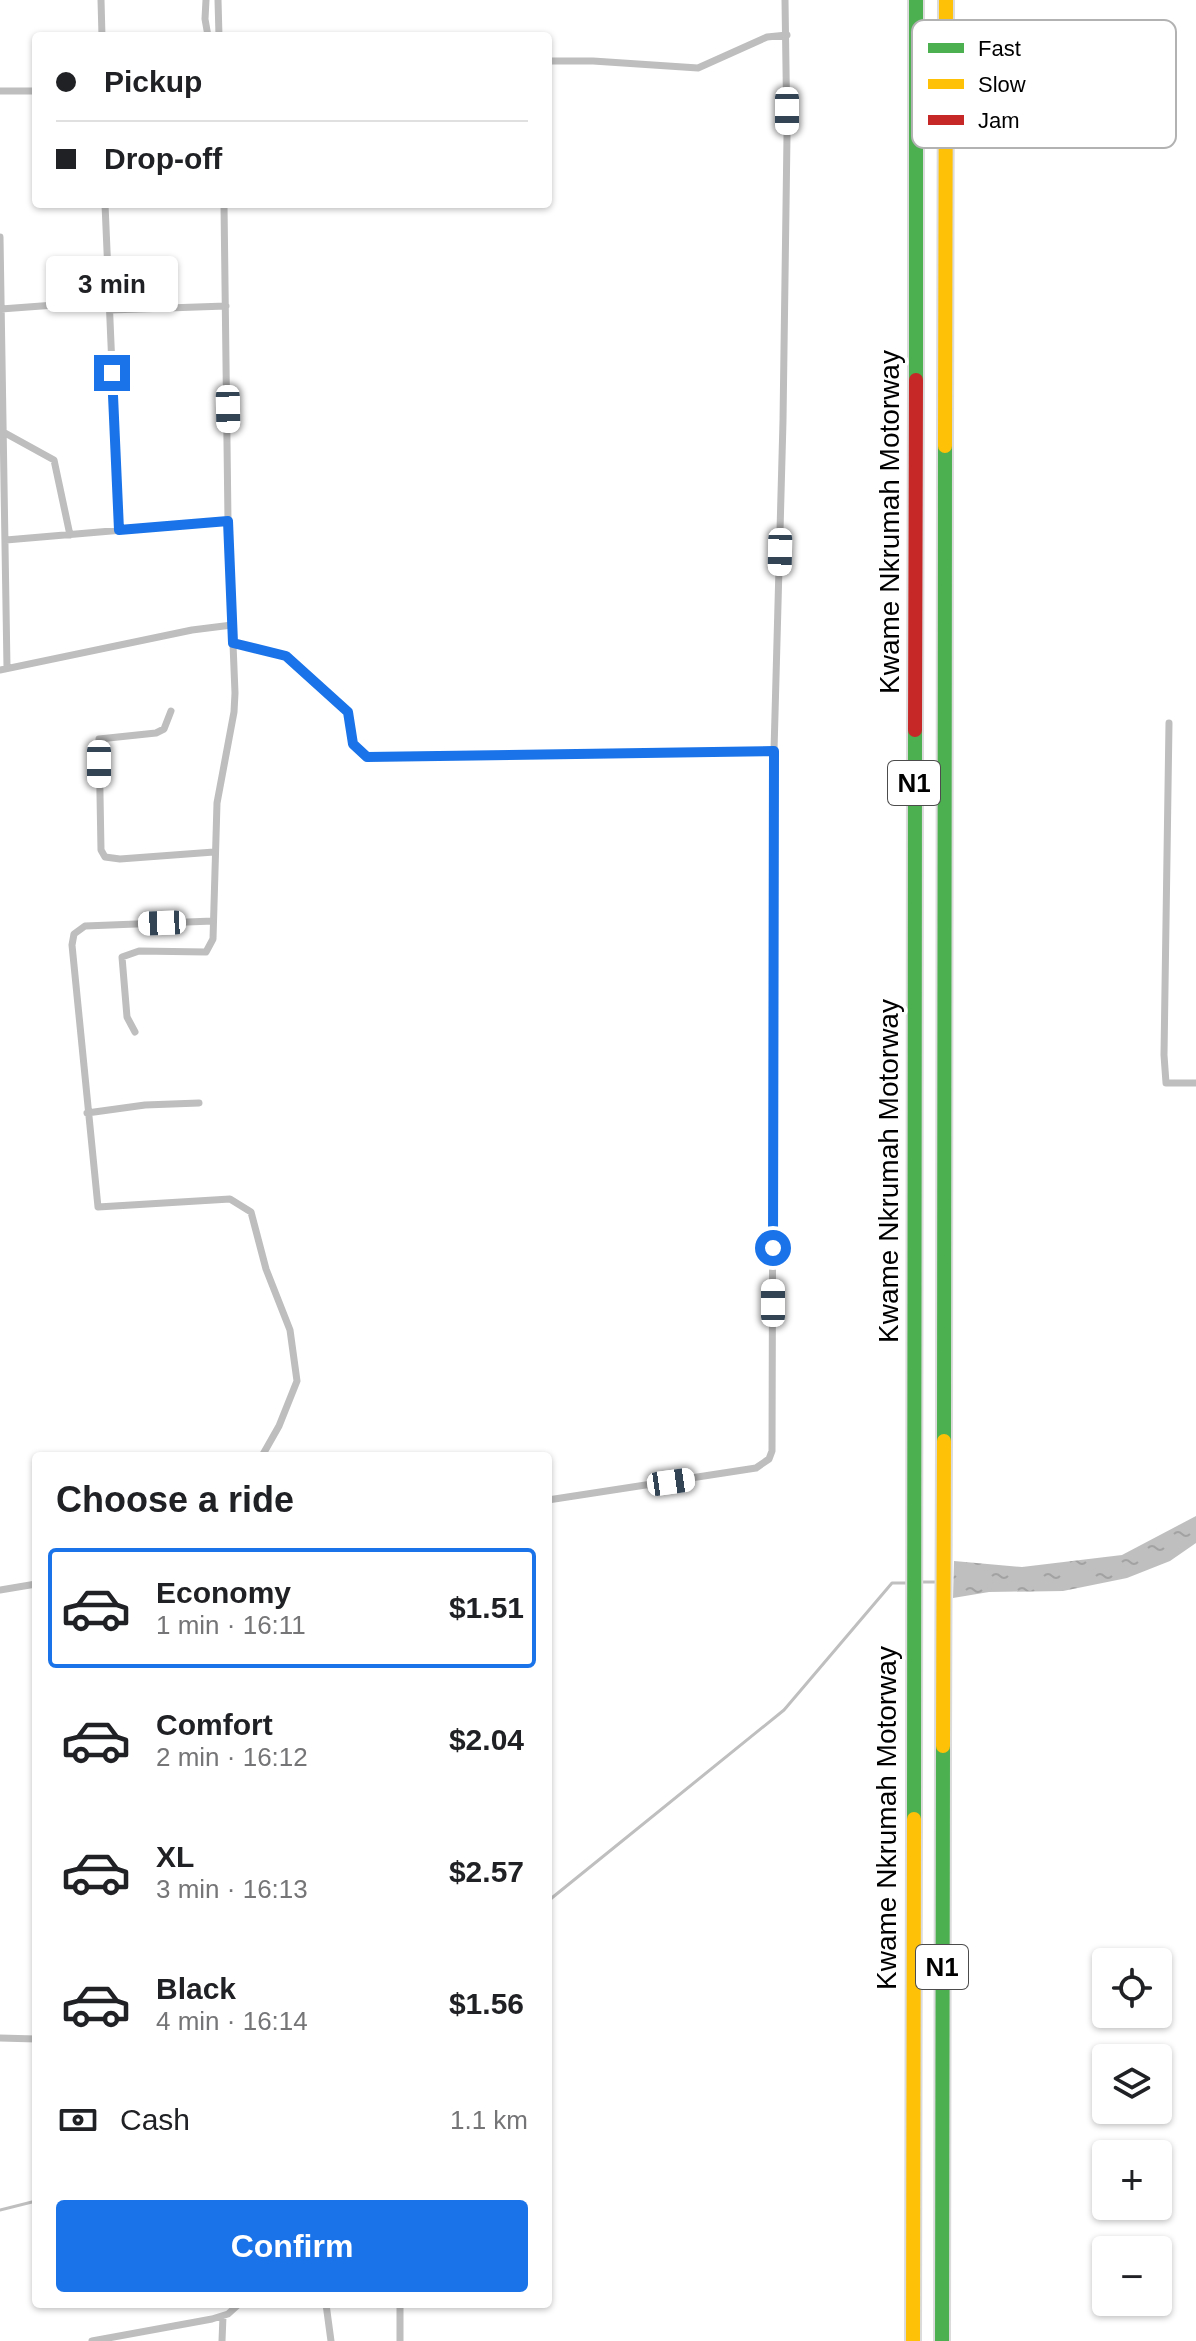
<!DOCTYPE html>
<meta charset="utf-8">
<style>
:root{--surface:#fff;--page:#f6f6f6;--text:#202124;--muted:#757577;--line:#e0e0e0;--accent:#1a73e8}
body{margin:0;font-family:Helvetica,sans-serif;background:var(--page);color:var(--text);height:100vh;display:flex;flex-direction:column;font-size:30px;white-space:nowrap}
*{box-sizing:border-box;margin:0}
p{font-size:26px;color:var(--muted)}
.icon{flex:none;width:44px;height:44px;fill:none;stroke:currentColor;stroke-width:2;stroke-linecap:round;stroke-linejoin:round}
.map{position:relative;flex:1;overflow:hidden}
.details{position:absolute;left:32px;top:1452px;width:520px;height:856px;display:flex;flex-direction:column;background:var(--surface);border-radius:8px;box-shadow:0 2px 6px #0004}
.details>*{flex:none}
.hud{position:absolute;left:32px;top:32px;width:520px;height:176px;border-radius:8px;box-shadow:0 2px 6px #0004;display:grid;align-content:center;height:176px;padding:0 24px;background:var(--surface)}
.fabs{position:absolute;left:1092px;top:1948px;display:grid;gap:16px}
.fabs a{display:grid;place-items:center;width:80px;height:80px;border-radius:8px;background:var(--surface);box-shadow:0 2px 6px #0004;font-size:40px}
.end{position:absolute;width:36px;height:36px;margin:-18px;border:10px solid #1a73e8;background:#fff;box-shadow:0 0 0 4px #fff}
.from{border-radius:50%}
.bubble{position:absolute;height:56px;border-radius:8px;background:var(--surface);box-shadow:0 2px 6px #0004;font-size:26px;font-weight:700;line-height:56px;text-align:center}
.car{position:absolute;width:24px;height:48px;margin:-24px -12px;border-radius:10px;box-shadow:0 0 6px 2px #0007;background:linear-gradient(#fff 24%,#345 0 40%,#fff 0 76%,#345 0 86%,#fff 0)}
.hud b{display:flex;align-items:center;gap:28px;height:76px;font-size:30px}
.hud b+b{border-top:2px solid var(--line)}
.hud i{width:20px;height:20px;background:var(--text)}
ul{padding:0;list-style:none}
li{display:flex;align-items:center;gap:24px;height:120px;margin:0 16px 12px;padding:0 8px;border:4px solid transparent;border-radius:8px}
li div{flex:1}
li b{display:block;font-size:30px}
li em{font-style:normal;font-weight:700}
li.selected{border-color:var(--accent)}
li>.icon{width:72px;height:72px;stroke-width:1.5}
h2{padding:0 24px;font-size:36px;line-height:96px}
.pay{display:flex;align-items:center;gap:20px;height:88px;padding:0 24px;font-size:30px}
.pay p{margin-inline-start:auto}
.action{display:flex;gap:16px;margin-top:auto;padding:16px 24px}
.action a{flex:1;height:92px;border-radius:8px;background:var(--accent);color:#fff;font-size:32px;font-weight:700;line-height:92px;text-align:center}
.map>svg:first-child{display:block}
</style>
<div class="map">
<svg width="1196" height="2341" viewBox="0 0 1196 2341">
<defs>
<pattern id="water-ripples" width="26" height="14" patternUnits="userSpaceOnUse" patternTransform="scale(2)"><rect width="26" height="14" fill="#bfbfbf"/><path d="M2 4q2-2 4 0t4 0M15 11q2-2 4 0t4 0" fill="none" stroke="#a2a2a2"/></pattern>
</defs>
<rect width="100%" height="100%" fill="#fff"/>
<path fill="url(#water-ripples)" d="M 1196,1516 L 1196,1543 L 1170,1561 L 1127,1578 L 1063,1591 L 989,1592 L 953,1598 L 954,1561 L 1022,1567 L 1122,1555 Z"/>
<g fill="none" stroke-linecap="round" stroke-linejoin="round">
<path stroke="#bfbfbf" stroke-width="3" d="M 918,1582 L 938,1582
M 548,1901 L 784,1710 L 892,1583 L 910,1583
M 0,2210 L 36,2201"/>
<defs>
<path id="fast" d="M 916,380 L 916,0
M 944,1441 L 945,446
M 914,1819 L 915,730
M 942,2341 L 943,1746"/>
<path id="slow" d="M 945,446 L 946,0
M 943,1746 L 944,1441
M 913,2341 L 914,1819"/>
<path id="jam" d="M 915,730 L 916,380"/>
</defs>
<use href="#fast" stroke="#dbdbdb" stroke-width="18"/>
<use href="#slow" stroke="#dbdbdb" stroke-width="18"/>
<use href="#jam" stroke="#dbdbdb" stroke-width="18"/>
<path stroke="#bebebe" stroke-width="7" d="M 101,0 L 102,36
M 206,0 L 205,19 L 208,36
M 218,0 L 219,36
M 548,61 L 593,61 L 698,68 L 767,37 L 787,35
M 0,91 L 36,91
M 105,204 L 119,530
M 0,237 L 7,668
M 1,309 L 109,301
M 110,310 L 226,306
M 5,433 L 54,460 L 70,535
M 6,540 L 228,521
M 233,643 L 286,656 L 348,712 L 353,744 L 367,757 L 774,751
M 0,670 L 192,630 L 232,625
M 171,711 L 164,729 L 156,733 L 99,739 L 101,850 L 105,857 L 120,859 L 214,852
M 1169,723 L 1164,1055 L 1166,1083 L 1196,1083
M 213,921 L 85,926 L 74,934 L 72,945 L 98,1207 L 230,1199 L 251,1212 L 266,1269 L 290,1330 L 297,1381 L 279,1426 L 262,1456
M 135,1032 L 127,1017 L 122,957 L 139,951 L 206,952 L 213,939 L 217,803 L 234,712 L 235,693 L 228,521 L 224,204
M 87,1113 L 145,1105 L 199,1103
M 548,1500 L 756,1468 L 769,1459 L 772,1451 L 774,751 L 783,421 L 787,136 L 785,0
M 0,1590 L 36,1584
M 0,2038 L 36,2039
M 326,2304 L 331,2341
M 400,2304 L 400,2341
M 92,2341 L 212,2319 L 228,2314 L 239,2304
M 222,2341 L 223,2316"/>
<use href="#fast" stroke="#4caf50" stroke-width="14"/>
<use href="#slow" stroke="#ffc107" stroke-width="14"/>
<use href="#jam" stroke="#c62828" stroke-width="14"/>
</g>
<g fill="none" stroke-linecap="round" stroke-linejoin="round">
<path stroke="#1a73e8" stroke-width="10" d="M 112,373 L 119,530 L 228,521 L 233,643 L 286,656 L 348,712 L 353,744 L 367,757 L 774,751 L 773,1248"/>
</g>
<g text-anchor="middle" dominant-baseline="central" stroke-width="7" stroke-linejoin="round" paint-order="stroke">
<g fill="#fff" stroke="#4c4c4c" stroke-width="2">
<rect x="888" y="761" width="52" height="44" rx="6"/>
<rect x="916" y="1945" width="52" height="44" rx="6"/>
</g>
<g font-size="26" font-weight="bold" fill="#000">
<text x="914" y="783">N1</text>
<text x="942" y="1967">N1</text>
</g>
<g font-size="28" fill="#000" stroke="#fff">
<text transform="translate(889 522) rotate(-90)">Kwame Nkrumah Motorway</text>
<text transform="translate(888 1171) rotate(-90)">Kwame Nkrumah Motorway</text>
<text transform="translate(886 1818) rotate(-90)">Kwame Nkrumah Motorway</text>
</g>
</g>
<rect x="912" y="20" width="264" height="128" rx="12" fill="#fff" stroke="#b2b2b2" stroke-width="2"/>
<rect x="928" y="43" width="36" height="10" fill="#4caf50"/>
<rect x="928" y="79" width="36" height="10" fill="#ffc107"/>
<rect x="928" y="115" width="36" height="10" fill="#c62828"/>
<g font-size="22" fill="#000">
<text x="978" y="56">Fast</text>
<text x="978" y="92">Slow</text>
<text x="978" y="128">Jam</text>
</g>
</svg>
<div class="fabs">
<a><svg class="icon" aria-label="locate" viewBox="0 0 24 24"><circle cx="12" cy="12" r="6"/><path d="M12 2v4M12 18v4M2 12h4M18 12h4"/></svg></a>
<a><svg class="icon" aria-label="layers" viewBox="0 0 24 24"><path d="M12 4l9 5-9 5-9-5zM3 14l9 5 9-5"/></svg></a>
<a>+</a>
<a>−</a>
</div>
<i class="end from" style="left:773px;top:1248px"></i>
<i class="end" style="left:112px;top:373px"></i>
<div class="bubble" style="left:46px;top:256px;width:132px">3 min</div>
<i class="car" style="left:787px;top:111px;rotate:180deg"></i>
<i class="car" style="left:228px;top:409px;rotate:179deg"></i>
<i class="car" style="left:780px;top:552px;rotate:181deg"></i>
<i class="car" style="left:99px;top:764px;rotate:180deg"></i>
<i class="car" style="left:162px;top:923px;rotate:268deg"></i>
<i class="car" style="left:773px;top:1303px;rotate:0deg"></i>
<i class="car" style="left:671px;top:1482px;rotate:82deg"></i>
<div class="hud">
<b><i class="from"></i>Pickup</b>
<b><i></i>Drop-off</b>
</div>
<section class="details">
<h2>Choose a ride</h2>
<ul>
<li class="selected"><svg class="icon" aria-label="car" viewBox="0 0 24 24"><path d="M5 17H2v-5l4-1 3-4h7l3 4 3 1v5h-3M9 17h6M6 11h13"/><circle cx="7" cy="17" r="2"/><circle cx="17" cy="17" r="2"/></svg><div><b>Economy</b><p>1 min · 16:11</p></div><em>$1.51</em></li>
<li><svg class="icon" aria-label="car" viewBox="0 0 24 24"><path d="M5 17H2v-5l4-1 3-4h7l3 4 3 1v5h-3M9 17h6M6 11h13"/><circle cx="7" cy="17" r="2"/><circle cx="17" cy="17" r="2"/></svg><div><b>Comfort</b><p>2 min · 16:12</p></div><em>$2.04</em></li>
<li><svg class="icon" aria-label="car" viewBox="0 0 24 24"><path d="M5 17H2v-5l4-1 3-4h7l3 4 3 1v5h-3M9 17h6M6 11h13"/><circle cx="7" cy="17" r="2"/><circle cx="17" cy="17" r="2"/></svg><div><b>XL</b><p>3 min · 16:13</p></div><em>$2.57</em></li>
<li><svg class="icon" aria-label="car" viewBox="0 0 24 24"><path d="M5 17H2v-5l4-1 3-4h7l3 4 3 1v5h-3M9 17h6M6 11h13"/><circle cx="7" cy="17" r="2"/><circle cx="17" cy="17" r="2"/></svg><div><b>Black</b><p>4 min · 16:14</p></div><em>$1.56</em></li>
</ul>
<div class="pay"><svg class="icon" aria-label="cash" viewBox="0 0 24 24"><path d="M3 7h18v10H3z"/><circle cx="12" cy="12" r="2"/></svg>Cash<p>1.1 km</p></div>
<div class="action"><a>Confirm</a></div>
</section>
</div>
